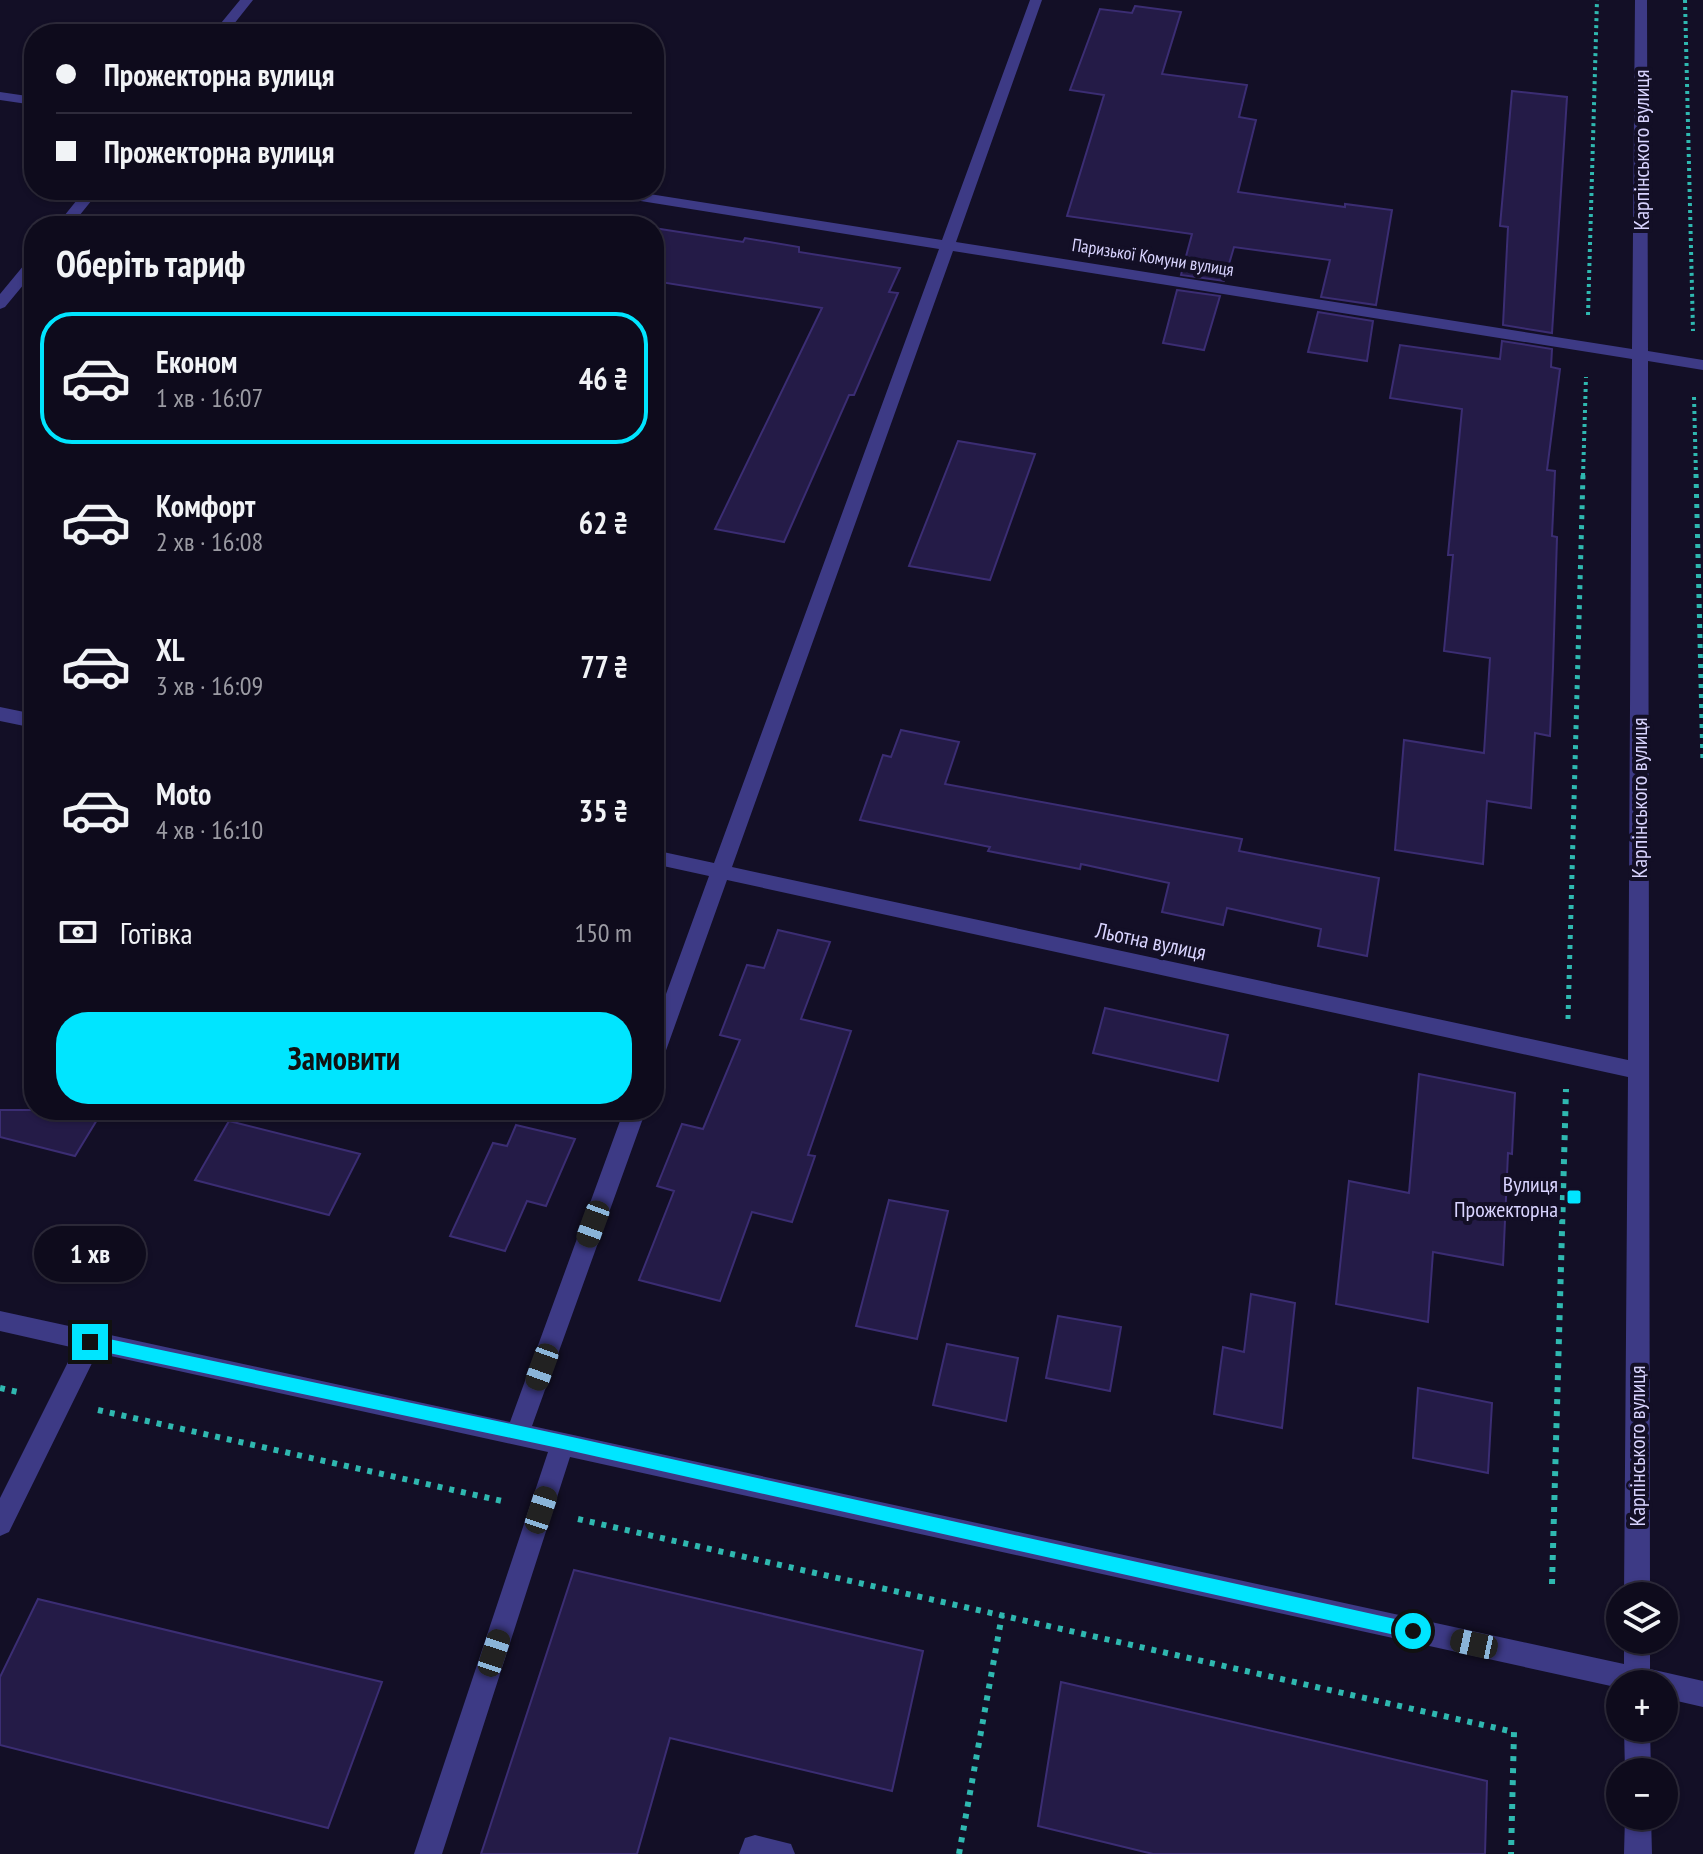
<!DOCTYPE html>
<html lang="uk">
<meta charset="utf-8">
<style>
:root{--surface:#0e0b1c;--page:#171425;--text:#f1f3f6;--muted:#9b9ba3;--line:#2e2b3b;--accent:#00e5ff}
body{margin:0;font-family:"PT Sans Narrow",sans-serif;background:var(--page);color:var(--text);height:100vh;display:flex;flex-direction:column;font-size:30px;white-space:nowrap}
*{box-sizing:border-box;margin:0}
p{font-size:26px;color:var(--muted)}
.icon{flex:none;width:44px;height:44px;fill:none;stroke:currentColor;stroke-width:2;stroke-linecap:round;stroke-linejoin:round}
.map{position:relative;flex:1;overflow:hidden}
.sheet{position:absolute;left:24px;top:216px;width:640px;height:904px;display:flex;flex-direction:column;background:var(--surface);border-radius:32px;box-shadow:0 2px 6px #0004,0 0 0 2px var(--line)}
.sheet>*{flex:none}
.banner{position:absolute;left:24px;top:24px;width:640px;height:176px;border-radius:32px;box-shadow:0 2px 6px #0004,0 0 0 2px var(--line);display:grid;align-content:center;height:176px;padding:0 32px;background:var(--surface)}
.buttons{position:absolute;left:1606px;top:1582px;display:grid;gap:16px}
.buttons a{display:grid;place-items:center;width:72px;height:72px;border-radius:50%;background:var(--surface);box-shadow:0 2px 6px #0004,0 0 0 2px var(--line);font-size:40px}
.end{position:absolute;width:36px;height:36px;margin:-18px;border:10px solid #00e5ff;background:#111;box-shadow:0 0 0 4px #111}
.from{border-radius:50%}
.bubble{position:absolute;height:56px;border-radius:28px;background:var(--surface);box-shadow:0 2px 6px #0004,0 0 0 2px var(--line);font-size:26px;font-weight:700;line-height:56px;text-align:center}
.car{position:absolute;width:24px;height:48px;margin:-24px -12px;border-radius:10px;box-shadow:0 0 6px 2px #0007;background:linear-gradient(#222 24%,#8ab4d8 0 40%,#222 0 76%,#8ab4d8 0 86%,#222 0)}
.banner b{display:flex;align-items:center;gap:28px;height:76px;font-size:30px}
.banner b+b{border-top:2px solid var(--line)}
.banner i{width:20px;height:20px;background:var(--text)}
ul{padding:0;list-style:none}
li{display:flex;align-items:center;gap:24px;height:132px;margin:0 16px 12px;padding:0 16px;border:4px solid transparent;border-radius:32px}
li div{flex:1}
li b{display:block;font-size:30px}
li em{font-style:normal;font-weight:700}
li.active{border-color:var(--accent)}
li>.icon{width:72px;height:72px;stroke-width:1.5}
h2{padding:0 32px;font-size:36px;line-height:96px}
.pay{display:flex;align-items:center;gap:20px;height:88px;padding:0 32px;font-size:30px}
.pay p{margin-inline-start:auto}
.action{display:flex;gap:16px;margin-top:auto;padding:16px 32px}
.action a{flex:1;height:92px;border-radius:32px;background:var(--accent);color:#111;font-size:32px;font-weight:700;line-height:92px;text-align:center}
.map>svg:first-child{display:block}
</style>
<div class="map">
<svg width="1703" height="1854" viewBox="0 0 1703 1854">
<rect width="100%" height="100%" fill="#130f26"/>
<path fill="#241b47" stroke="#3b2d73" stroke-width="2" d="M 1135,6 L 1181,12 L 1162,74 L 1247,85 L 1239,117 L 1256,120 L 1238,192 L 1345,207 L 1345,204 L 1392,210 L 1376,305 L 1321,297 L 1330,260 L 1234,247 L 1224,281 L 1181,275 L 1192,234 L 1067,216 L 1104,95 L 1070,90 L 1100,9 L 1132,13 Z
M 1512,91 L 1567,97 L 1552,333 L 1503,325 L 1508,227 L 1500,226 Z
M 654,228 L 743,242 L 745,238 L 799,247 L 799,252 L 900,268 L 889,292 L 898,293 L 854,395 L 849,395 L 784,542 L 715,529 L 822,308 L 654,281 Z
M 1177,290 L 1220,296 L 1204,350 L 1163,343 Z
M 1318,312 L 1373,321 L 1367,361 L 1308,352 Z
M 1502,341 L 1552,349 L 1551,367 L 1560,369 L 1547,470 L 1555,471 L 1552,536 L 1557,537 L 1553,667 L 1550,736 L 1535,733 L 1531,808 L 1487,801 L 1483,864 L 1395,850 L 1404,740 L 1484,753 L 1490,658 L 1444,651 L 1453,555 L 1448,555 L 1462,409 L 1390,398 L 1400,345 L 1500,359 Z
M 958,441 L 1035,454 L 990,580 L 909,566 Z
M 901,730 L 959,742 L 945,784 L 1242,839 L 1239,851 L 1379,878 L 1367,956 L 1318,946 L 1321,929 L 1227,908 L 1223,925 L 1162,912 L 1169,883 L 1081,864 L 1080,869 L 988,851 L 990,847 L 860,820 L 883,755 L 891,757 Z
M 778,930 L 830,942 L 801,1019 L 851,1031 L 808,1155 L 815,1156 L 792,1222 L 752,1212 L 720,1301 L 639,1280 L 674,1191 L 657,1186 L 682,1124 L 703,1129 L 740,1040 L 720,1035 L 747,965 L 764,968 Z
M 1105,1008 L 1228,1035 L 1218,1081 L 1093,1053 Z
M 1419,1074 L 1515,1093 L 1512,1154 L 1508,1153 L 1503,1265 L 1433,1252 L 1428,1322 L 1336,1304 L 1349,1181 L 1409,1193 Z
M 0,1110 L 103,1110 L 75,1156 L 0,1137 Z
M 229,1121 L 360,1154 L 329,1215 L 195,1180 Z
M 516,1125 L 575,1139 L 546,1206 L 527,1201 L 505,1251 L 450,1236 L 493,1143 L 507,1146 Z
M 889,1200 L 948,1211 L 917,1339 L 856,1326 Z
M 1251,1294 L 1295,1303 L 1282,1428 L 1214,1414 L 1223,1347 L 1244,1352 Z
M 1058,1316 L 1121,1327 L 1110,1391 L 1046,1378 Z
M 947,1344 L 1018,1358 L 1006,1421 L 933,1405 Z
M 1418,1388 L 1492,1403 L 1488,1473 L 1413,1458 Z
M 574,1570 L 923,1651 L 892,1791 L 670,1738 L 637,1854 L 481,1854 Z
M 38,1599 L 382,1682 L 328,1828 L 0,1745 L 0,1677 Z
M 1061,1682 L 1487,1781 L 1485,1854 L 1153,1854 L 1038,1826 Z"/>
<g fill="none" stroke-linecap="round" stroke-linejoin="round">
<path stroke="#2fb8b0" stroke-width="4" stroke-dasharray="3 4" stroke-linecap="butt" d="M 1685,0 L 1693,331
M 1588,315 L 1597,0
M 1694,397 L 1696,476
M 1583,476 L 1586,377"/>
<path stroke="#2fb8b0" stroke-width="5" stroke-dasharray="4 6" stroke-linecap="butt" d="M 1696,474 L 1703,764
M 1568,1019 L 1583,474"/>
<path stroke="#2fb8b0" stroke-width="6" stroke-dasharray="5 7" stroke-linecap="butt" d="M 0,1388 L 22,1393
M 98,1410 L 502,1501
M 578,1519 L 1514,1732 L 1511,1854
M 1552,1584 L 1566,1089
M 959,1854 L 1002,1615"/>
<path fill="#3d3a85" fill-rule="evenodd" d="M 240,0 L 253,0 L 226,34 L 212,34 Z
M 1030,0 L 1042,0 L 956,242 L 1632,349 L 1635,0 L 1647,0 L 1648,351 L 1703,360 L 1703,370 L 1648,361 L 1650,1596 L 1624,1596 L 1628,1077 L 727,880 L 664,1056 L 661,1062 L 654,1065 L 654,1027 L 709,876 L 654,864 L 654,850 L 714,863 L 939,249 L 597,194 L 590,190 L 624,190 L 942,240 ZM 953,251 L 1632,359 L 1628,1060 L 732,867 Z
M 0,92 L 34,97 L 34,105 L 0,100 Z
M 85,190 L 100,190 L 71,226 L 56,226 Z
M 34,258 L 34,272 L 5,307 L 0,309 L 0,294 L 29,259 Z
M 0,707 L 34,714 L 34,728 L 0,721 Z
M 624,1110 L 646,1110 L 532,1426 L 1624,1664 L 1624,1640 L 1650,1640 L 1650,1669 L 1703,1681 L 1703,1707 L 1664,1698 L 1664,1684 L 1620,1684 L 1620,1688 L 570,1457 L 442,1854 L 414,1854 L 548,1452 L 97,1353 L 9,1532 L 0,1536 L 0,1498 L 75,1348 L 0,1331 L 0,1311 L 510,1422 Z
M 1624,1728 L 1650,1728 L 1651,1772 L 1625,1772 Z
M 1625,1816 L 1651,1816 L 1652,1854 L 1624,1854 Z
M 755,1835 L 791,1844 L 795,1854 L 739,1854 L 745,1838 Z"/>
</g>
<path fill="#00e5ff" d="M 90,1335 L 563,1435 L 1413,1623 L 1422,1631 L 1413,1639 L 563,1449 L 90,1349 L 82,1342 Z"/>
<rect fill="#00e5ff" stroke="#130f26" stroke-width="3" x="1566" y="1189" width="16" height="16" rx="4"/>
<g text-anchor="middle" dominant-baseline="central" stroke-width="8" stroke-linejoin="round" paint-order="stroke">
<g font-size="18" fill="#d9d4ff" stroke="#130f26">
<text transform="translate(1153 257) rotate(9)">Паризької Комуни вулиця</text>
</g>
<g font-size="22" fill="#d9d4ff" stroke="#130f26">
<text transform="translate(1641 150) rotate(-90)">Карпінського вулиця</text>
<text transform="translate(1639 798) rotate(-90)">Карпінського вулиця</text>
<text transform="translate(1151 941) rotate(12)">Льотна вулиця</text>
<text transform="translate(1637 1446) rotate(-90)">Карпінського вулиця</text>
</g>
<g font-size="22" fill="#d9d4ff" stroke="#130f26" text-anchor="end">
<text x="1558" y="1184">Вулиця<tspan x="1558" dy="25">Прожекторна</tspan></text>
</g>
</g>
</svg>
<div class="buttons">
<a><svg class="icon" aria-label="layers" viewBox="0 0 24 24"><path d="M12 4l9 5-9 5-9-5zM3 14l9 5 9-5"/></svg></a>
<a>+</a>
<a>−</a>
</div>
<i class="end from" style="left:1413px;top:1631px"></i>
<i class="end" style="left:90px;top:1342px"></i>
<div class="bubble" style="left:34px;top:1226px;width:112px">1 хв</div>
<i class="car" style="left:593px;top:1224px;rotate:200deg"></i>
<i class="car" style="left:542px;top:1367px;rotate:200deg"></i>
<i class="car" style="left:541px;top:1510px;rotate:18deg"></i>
<i class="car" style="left:1474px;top:1644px;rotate:282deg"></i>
<i class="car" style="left:494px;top:1653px;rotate:18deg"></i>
<div class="banner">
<b><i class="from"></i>Прожекторна вулиця</b>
<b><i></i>Прожекторна вулиця</b>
</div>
<section class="sheet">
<h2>Оберіть тариф</h2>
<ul>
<li class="active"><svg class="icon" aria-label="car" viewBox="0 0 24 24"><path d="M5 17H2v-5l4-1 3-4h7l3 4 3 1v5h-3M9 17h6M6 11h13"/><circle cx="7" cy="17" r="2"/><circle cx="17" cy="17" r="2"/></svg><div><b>Економ</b><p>1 хв · 16:07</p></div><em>46 ₴</em></li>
<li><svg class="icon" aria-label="car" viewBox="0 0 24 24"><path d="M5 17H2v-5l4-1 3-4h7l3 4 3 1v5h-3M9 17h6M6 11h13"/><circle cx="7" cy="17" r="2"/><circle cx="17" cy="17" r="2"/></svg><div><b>Комфорт</b><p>2 хв · 16:08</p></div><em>62 ₴</em></li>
<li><svg class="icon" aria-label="car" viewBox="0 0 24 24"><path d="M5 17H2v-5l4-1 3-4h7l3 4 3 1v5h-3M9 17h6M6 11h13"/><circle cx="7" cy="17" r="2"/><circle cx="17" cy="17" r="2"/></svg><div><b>XL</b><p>3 хв · 16:09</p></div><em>77 ₴</em></li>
<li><svg class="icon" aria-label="car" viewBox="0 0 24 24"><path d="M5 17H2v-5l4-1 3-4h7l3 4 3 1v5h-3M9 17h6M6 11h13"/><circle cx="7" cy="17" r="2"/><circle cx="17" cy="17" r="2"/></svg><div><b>Moto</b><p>4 хв · 16:10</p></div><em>35 ₴</em></li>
</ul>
<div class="pay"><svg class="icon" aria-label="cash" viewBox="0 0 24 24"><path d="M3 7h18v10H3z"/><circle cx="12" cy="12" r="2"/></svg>Готівка<p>150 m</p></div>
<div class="action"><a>Замовити</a></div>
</section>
</div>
